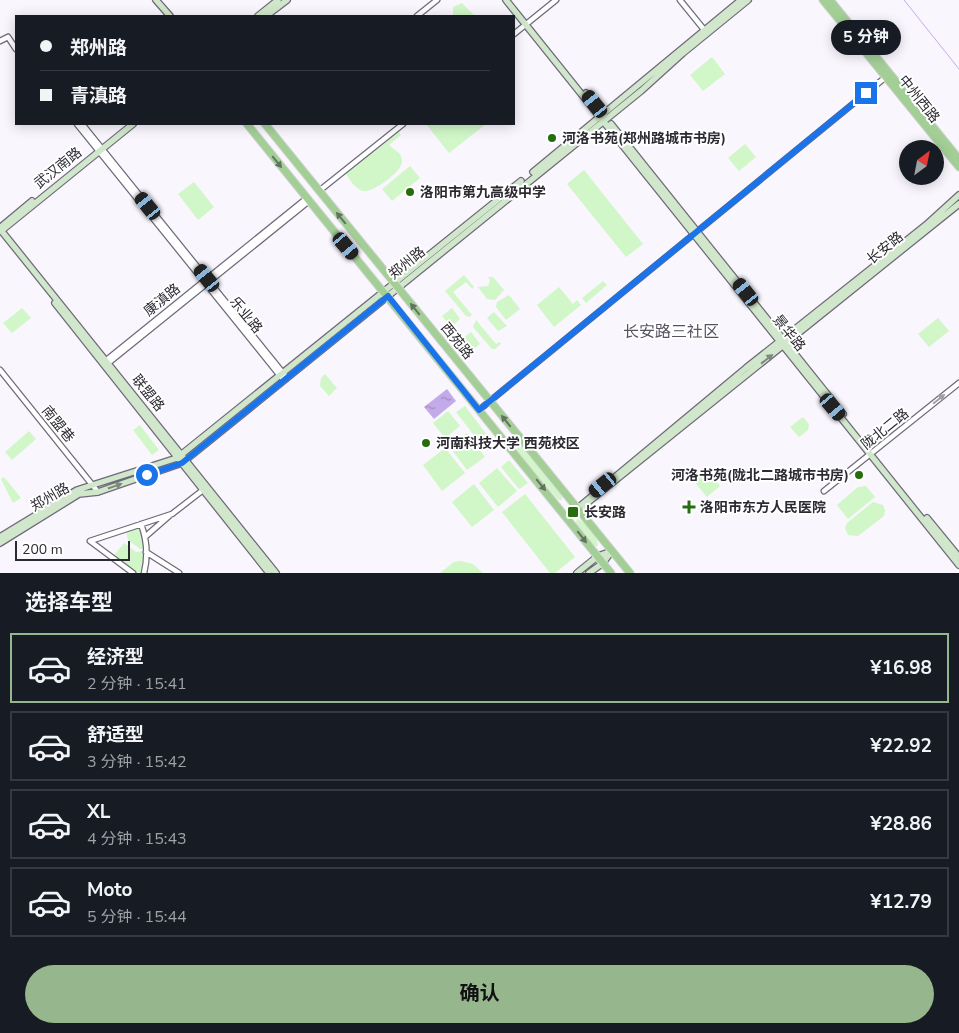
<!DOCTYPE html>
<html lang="zh">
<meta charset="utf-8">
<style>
:root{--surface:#171b24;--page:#242831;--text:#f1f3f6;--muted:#9ea1a6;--line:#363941;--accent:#96b78d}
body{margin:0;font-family:"Nunito Sans","Noto Sans SC",sans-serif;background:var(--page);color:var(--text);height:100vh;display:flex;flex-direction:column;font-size:19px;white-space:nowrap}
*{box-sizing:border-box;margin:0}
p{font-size:16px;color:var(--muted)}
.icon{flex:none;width:28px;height:28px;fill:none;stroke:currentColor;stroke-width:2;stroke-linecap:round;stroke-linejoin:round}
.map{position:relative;height:573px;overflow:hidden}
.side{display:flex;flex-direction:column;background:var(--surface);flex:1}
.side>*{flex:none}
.guide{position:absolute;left:15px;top:15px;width:500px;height:110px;border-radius:0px;box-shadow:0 2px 12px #0003;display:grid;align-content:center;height:110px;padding:0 25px;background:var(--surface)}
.needle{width:32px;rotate:32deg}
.controls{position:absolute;left:899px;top:140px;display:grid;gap:10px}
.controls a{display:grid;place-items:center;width:45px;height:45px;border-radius:50%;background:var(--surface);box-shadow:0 2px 12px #0003;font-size:25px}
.scale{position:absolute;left:15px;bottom:12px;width:115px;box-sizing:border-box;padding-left:5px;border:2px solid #2c2a31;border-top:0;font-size:14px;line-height:18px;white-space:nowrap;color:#2c2a31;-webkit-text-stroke:4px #fff;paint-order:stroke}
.end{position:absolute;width:22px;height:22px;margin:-11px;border:6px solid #1a73e8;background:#fff;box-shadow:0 0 0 2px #fff}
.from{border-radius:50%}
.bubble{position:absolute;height:35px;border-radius:18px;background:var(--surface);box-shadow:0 2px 12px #0003;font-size:16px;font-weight:700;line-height:35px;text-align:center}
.car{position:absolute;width:15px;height:30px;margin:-15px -8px;border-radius:6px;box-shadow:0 0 4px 1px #0007;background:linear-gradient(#222 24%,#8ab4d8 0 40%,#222 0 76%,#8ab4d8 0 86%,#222 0)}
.guide b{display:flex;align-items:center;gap:18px;height:48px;font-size:19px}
.guide b+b{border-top:1px solid var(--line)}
.guide i{width:12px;height:12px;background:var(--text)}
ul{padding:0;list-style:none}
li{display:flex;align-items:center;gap:15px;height:70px;margin:0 10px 8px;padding:0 15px;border:2px solid var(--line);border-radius:0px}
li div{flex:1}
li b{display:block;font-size:19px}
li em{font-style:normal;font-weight:700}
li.current{border-color:var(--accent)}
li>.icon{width:45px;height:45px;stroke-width:1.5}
h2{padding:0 25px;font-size:22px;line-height:60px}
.action{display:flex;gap:10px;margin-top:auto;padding:10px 25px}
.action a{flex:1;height:58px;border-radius:30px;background:var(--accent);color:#111;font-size:20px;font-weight:700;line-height:58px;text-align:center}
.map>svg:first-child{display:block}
</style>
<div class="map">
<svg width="959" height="573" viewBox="0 0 959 573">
<defs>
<pattern id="water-ripples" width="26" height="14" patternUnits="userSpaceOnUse" patternTransform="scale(1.25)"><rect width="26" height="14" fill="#c3aae9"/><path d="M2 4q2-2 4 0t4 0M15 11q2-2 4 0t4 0" fill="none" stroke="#9f8bbd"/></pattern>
</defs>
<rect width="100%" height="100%" fill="#f9f6fe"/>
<path fill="#d1f6c8" d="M 462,3 L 475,16 L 453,16 L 453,7 Z
M 712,57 L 725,74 L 703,91 L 690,75 Z
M 426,124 L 486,124 L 449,153 Z
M 399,132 L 401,135 L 389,145 L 400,154 C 402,158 403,161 401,165 C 398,174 372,193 363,191 C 355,189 350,180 346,174 Z
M 745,144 L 756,157 L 739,171 L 728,158 Z
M 410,166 L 420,178 L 392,201 L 382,189 Z
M 584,170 L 643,244 L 626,257 L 567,184 Z
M 194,182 L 214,207 L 198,220 L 178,194 Z
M 464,275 L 474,287 L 472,289 L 466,282 L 453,292 L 472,315 L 469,317 L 466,316 L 445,291 Z
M 488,277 L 493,277 L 504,290 L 495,300 L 487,299 L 478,287 L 488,286 L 490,280 Z
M 603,281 L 607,285 L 586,303 L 582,298 Z
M 559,287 L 573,304 L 577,300 L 581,305 L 554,327 L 537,305 Z
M 509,295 L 520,309 L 506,320 L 496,307 L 497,302 Z
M 22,308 L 31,318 L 12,333 L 3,323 Z
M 452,308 L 460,319 L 451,327 L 442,316 Z
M 494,312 L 507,326 L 498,331 L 487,318 Z
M 938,318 L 949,331 L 929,347 L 918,334 Z
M 476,320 L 496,344 L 500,342 L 501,344 L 495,349 L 492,349 L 473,327 Z
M 471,332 L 480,344 L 471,351 L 462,339 Z
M 325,374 L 337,388 L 329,396 L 320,386 L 321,378 Z
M 465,406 L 491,440 L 483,447 L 456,412 Z
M 448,411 L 460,426 L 445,438 L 433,423 Z
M 803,417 L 809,424 L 808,430 L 799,437 L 790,427 Z
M 140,425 L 159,450 L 152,455 L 133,430 Z
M 29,431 L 36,439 L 12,460 L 5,452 Z
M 467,433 L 485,457 L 467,470 L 449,446 Z
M 518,445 L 522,446 L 562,496 L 562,500 L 558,500 L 517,450 Z
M 445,448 L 465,473 L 442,491 L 423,465 Z
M 509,460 L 528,483 L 519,489 L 501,467 Z
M 497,468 L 517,491 L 498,507 L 479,483 Z
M 706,469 L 720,486 L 707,497 L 693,480 Z
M 4,477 L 21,498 L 13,503 L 1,479 Z
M 474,484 L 494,510 L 472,527 L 452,502 Z
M 866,486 L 875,497 L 848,519 L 837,505 L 858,487 Z
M 525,494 L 575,557 L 555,573 L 550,573 L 502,512 Z
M 873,502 L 883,505 L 885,510 L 884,516 L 858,536 L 848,535 L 845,528 L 847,523 Z
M 577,519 C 585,521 599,538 598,546 L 594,546 L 576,523 Z
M 139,528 L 143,533 L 144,549 L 140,549 L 128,540 L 126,532 Z
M 124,543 L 136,552 L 144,551 L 142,573 C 130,573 120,564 115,554 Z
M 461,561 L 473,564 L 483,573 L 440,573 L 454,562 Z"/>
<path fill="url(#water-ripples)" d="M 447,389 L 456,401 L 434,419 L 424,407 Z"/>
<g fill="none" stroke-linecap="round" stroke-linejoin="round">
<path stroke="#c3aae9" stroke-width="1" d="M 904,0 L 959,69"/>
<defs>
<path id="street" d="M 680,0 L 706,32
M 417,16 L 437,0
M 514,34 L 556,0
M 8,37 L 16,49
M 0,41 L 8,37
M 77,124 L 281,377
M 82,124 L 287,378
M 319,191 L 403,124
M 104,362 L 307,198
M 107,364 L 309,201
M 0,370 L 98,492
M 479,410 L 887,76
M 824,491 L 959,383
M 141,524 C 147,540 148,557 144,573
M 146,536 L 169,516
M 146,552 L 179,573
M 133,573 L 90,541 L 172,514 L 203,490"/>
<path id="secondary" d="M 156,0 L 170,16
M 506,0 L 959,565
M 258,16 L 278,0
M 266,16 L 287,0
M 586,93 L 605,117
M 611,124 L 843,414
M 533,172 L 741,0
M 1,227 L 32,201
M 0,229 L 276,573
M 1,231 L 133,124
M 55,303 L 269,573
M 577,511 L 959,204
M 567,517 L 746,368 L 926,225 L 959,195
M 927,518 L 959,557
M 0,537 L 77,490 L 177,458 L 521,181
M 0,543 L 79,494 L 98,492 L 182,463 L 641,91 L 683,53 L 748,0
M 577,573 L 598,556 L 612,551
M 589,573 L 603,563 L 611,552"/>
<path id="primary" d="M 823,0 L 959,167
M 830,0 L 959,159
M 247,124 L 611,573
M 265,124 L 630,573"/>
</defs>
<use href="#street" stroke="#6f6a79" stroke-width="7"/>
<use href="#secondary" stroke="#6f6a79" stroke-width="8"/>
<use href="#primary" stroke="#d5d4d6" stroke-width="9"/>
<use href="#street" stroke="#fff" stroke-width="4.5"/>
<use href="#secondary" stroke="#d1e7cb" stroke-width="5.5"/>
<use href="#primary" stroke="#a3cf97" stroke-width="7"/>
</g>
<defs><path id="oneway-solid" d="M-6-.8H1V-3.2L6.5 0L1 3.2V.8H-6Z" transform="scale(1.25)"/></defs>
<g fill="#62745f">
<use href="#oneway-solid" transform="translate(277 162) rotate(51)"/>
<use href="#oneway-solid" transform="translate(341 218) rotate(-129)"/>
<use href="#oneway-solid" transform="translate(415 309) rotate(-129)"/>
<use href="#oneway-solid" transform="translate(506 421) rotate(-129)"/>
<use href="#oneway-solid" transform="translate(541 485) rotate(51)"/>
<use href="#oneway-solid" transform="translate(582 537) rotate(52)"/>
</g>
<g fill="#7e887e">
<use href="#oneway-solid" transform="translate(767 359) rotate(-38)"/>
<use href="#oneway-solid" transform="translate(115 486) rotate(-19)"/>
</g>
<use fill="#a09fa2" href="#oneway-solid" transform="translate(939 399) rotate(-39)"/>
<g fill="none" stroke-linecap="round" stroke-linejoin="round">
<path stroke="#1a73e8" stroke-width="6" d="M 147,475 L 182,463 L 388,296 L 479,410 L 866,93"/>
</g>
<g fill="#266e0d" stroke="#fff" stroke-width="2">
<circle cx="552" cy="138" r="5"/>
<circle cx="410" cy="192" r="5"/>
<circle cx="426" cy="443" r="5"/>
<circle cx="859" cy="475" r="5"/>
<path d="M686.5 499.5h5v5h5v5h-5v5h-5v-5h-5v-5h5z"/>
<rect x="567" y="506" width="12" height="12" rx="2.5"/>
</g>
<g text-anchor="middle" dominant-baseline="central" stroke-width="4" stroke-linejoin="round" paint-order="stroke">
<g font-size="14" fill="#2c2a31" stroke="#fff">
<text transform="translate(919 99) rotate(51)">中州西路</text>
<text transform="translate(58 168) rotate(-39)">武汉南路</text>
<text transform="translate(885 248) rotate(-39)">长安路</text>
<text transform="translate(407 263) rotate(-39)">郑州路</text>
<text transform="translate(162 300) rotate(-39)">康滇路</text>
<text transform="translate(246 315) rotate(51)">乐业路</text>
<text transform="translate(789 333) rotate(51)">景华路</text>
<text transform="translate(457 341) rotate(51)">西苑路</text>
<text transform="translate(148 393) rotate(51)">联盟路</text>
<text transform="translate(58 424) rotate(51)">南盟巷</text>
<text transform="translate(885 429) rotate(-39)">陇北二路</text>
<text transform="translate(50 497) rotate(-30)">郑州路</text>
</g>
<g font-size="14" font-weight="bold" fill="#2c2a31" stroke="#fff" text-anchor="start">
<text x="562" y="138">河洛书苑(郑州路城市书房)</text>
<text x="420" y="192">洛阳市第九高级中学</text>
<text x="436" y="443">河南科技大学 西苑校区</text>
<text x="849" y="475" text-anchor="end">河洛书苑(陇北二路城市书房)</text>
<text x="700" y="507">洛阳市东方人民医院</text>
<text x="584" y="512">长安路</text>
</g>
<g font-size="16" fill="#585362" stroke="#fff">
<text x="671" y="332">长安路三社区</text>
</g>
</g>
</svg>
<div class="controls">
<a><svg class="needle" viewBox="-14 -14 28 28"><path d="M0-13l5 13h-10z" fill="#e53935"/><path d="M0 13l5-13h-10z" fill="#9ea1a6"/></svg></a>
</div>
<div class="scale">200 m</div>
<i class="end from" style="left:147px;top:475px"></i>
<i class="end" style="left:866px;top:93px"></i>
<div class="bubble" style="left:831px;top:20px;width:70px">5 分钟</div>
<i class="car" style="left:595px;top:104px;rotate:321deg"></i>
<i class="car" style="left:148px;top:206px;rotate:321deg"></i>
<i class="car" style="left:346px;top:246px;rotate:140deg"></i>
<i class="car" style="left:207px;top:278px;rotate:321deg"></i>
<i class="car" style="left:746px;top:292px;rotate:321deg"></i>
<i class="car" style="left:833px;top:407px;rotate:140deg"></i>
<i class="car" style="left:603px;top:485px;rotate:231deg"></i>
<div class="guide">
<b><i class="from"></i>郑州路</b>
<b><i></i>青滇路</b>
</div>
</div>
<section class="side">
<h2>选择车型</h2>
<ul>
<li class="current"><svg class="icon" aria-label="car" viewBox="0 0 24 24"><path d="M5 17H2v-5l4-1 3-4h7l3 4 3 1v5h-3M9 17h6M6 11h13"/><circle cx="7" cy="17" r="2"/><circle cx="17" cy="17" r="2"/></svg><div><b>经济型</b><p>2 分钟 · 15:41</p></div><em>¥16.98</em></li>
<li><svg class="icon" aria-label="car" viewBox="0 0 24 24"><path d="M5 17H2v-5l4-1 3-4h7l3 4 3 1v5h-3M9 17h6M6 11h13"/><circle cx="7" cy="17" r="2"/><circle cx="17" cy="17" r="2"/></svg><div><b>舒适型</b><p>3 分钟 · 15:42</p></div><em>¥22.92</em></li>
<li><svg class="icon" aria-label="car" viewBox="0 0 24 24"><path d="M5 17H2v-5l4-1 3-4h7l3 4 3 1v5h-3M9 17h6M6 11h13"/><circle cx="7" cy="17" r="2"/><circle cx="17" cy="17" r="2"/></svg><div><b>XL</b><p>4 分钟 · 15:43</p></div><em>¥28.86</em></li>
<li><svg class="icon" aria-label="car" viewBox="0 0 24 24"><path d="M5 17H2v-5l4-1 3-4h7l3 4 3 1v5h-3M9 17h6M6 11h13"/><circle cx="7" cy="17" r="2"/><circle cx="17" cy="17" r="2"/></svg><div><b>Moto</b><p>5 分钟 · 15:44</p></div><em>¥12.79</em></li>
</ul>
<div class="action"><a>确认</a></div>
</section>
